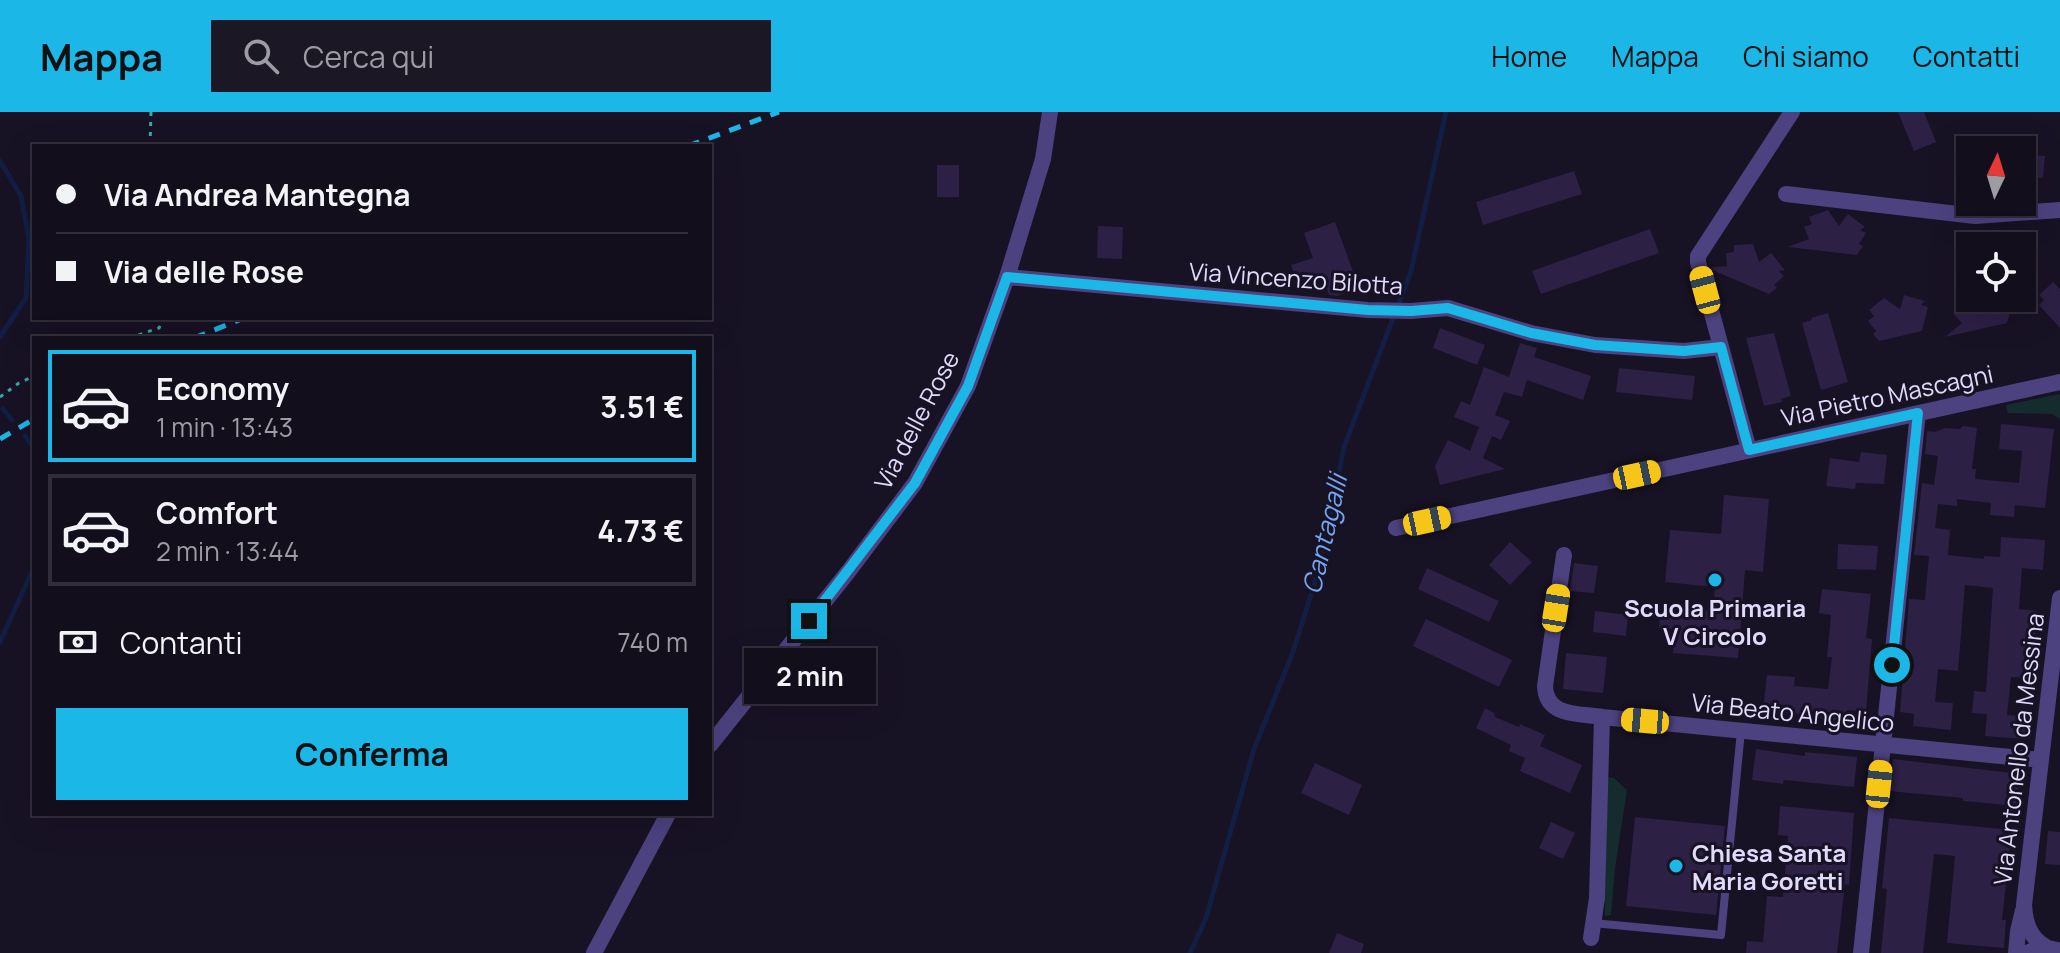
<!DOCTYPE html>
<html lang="it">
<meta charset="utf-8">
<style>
:root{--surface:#120e1c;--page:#1b1725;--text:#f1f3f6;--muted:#9c9ca3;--line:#312e3b;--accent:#1ab7e7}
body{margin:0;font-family:Manrope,sans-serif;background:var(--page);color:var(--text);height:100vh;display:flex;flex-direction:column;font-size:30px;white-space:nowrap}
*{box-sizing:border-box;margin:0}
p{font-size:26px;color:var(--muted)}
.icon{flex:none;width:44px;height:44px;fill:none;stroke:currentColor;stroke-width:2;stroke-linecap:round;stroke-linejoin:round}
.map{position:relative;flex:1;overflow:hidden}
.drawer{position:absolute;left:32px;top:224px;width:680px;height:480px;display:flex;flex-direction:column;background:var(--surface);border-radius:0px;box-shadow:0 8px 32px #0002,0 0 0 2px var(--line)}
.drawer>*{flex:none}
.banner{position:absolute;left:32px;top:32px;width:680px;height:176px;border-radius:0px;box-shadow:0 8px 32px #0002,0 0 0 2px var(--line);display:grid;align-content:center;height:176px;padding:0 24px;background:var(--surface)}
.needle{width:52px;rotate:4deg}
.tools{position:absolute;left:1956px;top:24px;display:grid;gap:16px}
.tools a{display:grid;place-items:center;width:80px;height:80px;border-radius:0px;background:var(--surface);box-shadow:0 8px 32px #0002,0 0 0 2px var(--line);font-size:40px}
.end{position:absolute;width:36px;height:36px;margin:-18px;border:10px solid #1ab7e7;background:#111;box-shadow:0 0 0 4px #111}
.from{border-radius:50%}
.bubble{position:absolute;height:56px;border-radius:0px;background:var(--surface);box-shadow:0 8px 32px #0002,0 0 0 2px var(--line);font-size:26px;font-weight:700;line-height:56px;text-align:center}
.car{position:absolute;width:24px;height:48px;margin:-24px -12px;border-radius:10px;box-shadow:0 0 6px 2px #0007;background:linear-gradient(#f5c518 24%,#345 0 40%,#f5c518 0 76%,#345 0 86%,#f5c518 0)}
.banner b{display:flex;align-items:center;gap:28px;height:76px;font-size:30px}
.banner b+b{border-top:2px solid var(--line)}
.banner i{width:20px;height:20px;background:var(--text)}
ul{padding:14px 0 0;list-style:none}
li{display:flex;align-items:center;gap:24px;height:112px;margin:0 16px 12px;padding:0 8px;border:4px solid var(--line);border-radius:0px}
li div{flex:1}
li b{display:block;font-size:30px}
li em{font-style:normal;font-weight:700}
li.active{border-color:var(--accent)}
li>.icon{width:72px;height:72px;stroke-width:1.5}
.pay{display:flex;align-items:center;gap:20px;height:88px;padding:0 24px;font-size:30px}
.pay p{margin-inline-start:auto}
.primary-button{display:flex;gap:16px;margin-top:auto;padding:16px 24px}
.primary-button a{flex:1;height:92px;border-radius:0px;background:var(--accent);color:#111;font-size:32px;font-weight:700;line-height:92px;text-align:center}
header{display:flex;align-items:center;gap:48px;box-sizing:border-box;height:112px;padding:0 40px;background:var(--accent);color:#111}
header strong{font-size:38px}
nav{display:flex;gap:44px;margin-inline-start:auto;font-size:28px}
.search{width:560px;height:72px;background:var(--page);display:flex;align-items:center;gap:20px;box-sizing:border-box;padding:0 28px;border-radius:0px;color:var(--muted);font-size:30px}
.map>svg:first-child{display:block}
</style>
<header>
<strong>Mappa</strong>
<div class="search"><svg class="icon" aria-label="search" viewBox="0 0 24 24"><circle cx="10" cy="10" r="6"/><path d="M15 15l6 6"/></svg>Cerca qui</div>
<nav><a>Home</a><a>Mappa</a><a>Chi siamo</a><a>Contatti</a></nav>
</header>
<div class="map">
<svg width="2060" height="841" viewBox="0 0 2060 841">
<rect width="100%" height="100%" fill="#181225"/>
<path fill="#152c2f" d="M 2060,282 L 2060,307 L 2052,302 L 2008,301 L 2006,293 Z
M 1606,665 L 1614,666 L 1627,678 L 1615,756 L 1611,803 L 1605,804 Z"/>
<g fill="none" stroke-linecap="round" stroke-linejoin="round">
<path stroke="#121e44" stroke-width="5" d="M 0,49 L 21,84 L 29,127 L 26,186 L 0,225
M 3,297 L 12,308
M 25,324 L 34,337
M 0,530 L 34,455
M 1190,841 L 1206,806 L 1254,637 L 1293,540 L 1320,454 L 1344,335 L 1411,159 L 1446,0"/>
</g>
<path fill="#2c2044" d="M 1898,0 L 1924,0 L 1936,30 L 1914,39 Z
M 2022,42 L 2045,44 L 2043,66 L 2022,64 Z
M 937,53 L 959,53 L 959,85 L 937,85 Z
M 1574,59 L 1582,82 L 1483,113 L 1476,90 Z
M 1828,98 L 1839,114 L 1848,102 L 1865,115 L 1860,118 L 1866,121 L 1859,132 L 1863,134 L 1857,143 L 1788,135 L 1809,127 L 1804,115 L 1812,112 L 1809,105 Z
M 1335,110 L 1359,176 L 1337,184 L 1329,183 L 1322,165 L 1299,174 L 1291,153 L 1313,146 L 1304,121 Z
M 1098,114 L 1123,115 L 1122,147 L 1097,146 Z
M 1650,117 L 1659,141 L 1541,182 L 1532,159 Z
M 1753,132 L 1759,150 L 1771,141 L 1785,158 L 1779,159 L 1784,164 L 1774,173 L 1777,176 L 1769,182 L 1712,158 L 1711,155 L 1727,154 L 1726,141 L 1734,140 L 1734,133 Z
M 2053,170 L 2060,177 L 2060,216 L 2039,193 L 2044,188 L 2039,183 Z
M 1970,178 L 1970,186 L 2014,186 L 2007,211 L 1945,225 L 1962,211 L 1953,201 L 1960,196 L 1955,191 Z
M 1904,183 L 1925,189 L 1921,193 L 1928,195 L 1922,219 L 1879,229 L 1873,222 L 1876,219 L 1868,209 L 1874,204 L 1869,198 L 1884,186 L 1900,197 Z
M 1828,201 L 1848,270 L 1821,278 L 1802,211 L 1812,208 L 1811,206 Z
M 1440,216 L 1485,233 L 1477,253 L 1433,236 Z
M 1774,221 L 1791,284 L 1781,287 L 1782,290 L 1764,294 L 1746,226 Z
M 1520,231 L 1537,236 L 1534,245 L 1591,264 L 1583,288 L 1527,268 L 1522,285 L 1504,280 L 1495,303 L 1510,309 L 1501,328 L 1492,324 L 1483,346 L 1505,357 L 1440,373 L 1435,354 L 1448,328 L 1470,339 L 1479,315 L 1454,305 L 1461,289 L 1470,293 L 1484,255 L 1509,265 Z
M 1619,256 L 1695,264 L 1692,288 L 1616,280 Z
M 2001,312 L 2054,317 L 2045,396 L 2015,393 L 2014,405 L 1990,403 L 1991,391 L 1957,387 L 1957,394 L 1938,392 L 1935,416 L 1950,418 L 1948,443 L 1984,447 L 1984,444 L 2000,445 L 2001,425 L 2045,428 L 2043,458 L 2022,456 L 2019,497 L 2037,499 L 2035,524 L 2032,524 L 2029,566 L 2011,565 L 2007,603 L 2027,605 L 2025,627 L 1985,624 L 1987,602 L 1972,601 L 1974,579 L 1986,580 L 1993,476 L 1965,473 L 1958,559 L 1938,557 L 1935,590 L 1953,591 L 1951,618 L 1913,614 L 1914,602 L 1900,600 L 1909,487 L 1925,488 L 1929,444 L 1914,443 L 1922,371 L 1934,373 L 1938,344 L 1925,342 L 1927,319 L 1935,320 L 1945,316 L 1960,317 L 1963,314 L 1977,316 L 1972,357 L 1976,357 L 1975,367 L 2019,371 L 2022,339 L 1999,337 Z
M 1861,340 L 1887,343 L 1884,372 L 1856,371 L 1855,377 L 1826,374 L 1830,346 L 1859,350 Z
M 1724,383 L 1769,387 L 1763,460 L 1745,458 L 1738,546 L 1673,541 L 1675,517 L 1659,516 L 1661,494 L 1713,499 L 1715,475 L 1665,470 L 1670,418 L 1721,422 Z
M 1510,430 L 1532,450 L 1510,473 L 1489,453 Z
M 1838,432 L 1878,434 L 1876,458 L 1837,457 Z
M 1574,451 L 1598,454 L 1594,481 L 1570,479 Z
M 1427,456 L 1499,489 L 1489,510 L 1418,477 Z
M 1822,477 L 1871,482 L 1866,526 L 1872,527 L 1866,600 L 1847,598 L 1846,609 L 1807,605 L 1807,603 L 1763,599 L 1767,563 L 1795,565 L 1794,574 L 1828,577 L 1832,545 L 1827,545 L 1831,503 L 1819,501 Z
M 1595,499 L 1628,503 L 1626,524 L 1593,520 Z
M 1426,507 L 1512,548 L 1499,575 L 1413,534 Z
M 1566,541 L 1607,545 L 1603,581 L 1563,577 Z
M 1485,596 L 1494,601 L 1495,605 L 1519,615 L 1520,612 L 1545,623 L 1540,634 L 1582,653 L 1570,681 L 1520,659 L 1525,646 L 1509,639 L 1511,633 L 1476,616 Z
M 1756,637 L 1805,644 L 1805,640 L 1857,645 L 1854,675 L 1784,668 L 1783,672 L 1752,668 Z
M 1893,647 L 2020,662 L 2017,694 L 1963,689 L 1963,686 L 1889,679 Z
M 1315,651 L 1362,673 L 1349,703 L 1301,681 Z
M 1780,694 L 1854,701 L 1849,773 L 1845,772 L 1837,841 L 1746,841 L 1747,829 L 1763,830 L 1767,784 L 1783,785 L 1788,724 L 1778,723 Z
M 1635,705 L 1725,714 L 1716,803 L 1626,794 Z
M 1889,706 L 2012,718 L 2002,808 L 2006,808 L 2004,836 L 1947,831 L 1955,744 L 1934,742 L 1923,841 L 1881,841 L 1887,777 L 1882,776 Z
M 1551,710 L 1575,721 L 1563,747 L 1539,736 Z
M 2048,719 L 2060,720 L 2060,753 L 2045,752 Z
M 1337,821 L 1364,832 L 1361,841 L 1329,841 Z"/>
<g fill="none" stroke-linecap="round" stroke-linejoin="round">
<path stroke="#3da5ad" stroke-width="3" stroke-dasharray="4 6" stroke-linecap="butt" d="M 150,34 L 151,0
M 129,226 L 159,216 L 164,206
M 0,285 L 19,271 L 34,264"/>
<path stroke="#4c427f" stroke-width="8" d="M 1593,811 L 1721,823 L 1741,619"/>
<path stroke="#4c427f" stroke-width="16" d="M 1786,82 L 1975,104 L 2060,98
M 1007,165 L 1368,198 L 1411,199 L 1448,196 L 1531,221 L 1595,233 L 1684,239 L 1721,235
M 1749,338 L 1698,150 L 1698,144 L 1792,0
M 1396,416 L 2060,270
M 1564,443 L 1545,574 C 1546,605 1578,601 1602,605 L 2041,648
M 710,633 L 848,460 L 915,371 L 968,274 L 1007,165 L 1043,47 L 1050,0
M 1591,826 L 1597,786 L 1602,605
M 2046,835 C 2030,826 2025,811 2024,793 L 2060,486
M 594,841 L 668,702
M 1861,841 L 1918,301
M 2016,841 L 2018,819 L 2023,798
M 2027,841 C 2038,835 2048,835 2060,839"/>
<path stroke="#1ab7e7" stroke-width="5" stroke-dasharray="12 10" stroke-linecap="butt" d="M 688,34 L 779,0
M 194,226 L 244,206
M 0,327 L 34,307"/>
</g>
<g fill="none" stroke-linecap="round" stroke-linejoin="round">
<path stroke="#1ab7e7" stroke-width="10" d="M 809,509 L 915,371 L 968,274 L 1007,165 L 1368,198 L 1411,199 L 1448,196 L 1531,221 L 1595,233 L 1684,239 L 1721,235 L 1749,338 L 1918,301 L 1892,553"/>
</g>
<g fill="#1ab7e7" stroke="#181225" stroke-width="3">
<circle cx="1715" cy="468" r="8"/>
<circle cx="1676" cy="754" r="8"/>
</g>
<g text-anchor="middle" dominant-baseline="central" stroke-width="6" stroke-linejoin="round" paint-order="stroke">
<g font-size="24" fill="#e2dafb" stroke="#181225">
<text transform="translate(1296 166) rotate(4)">Via Vincenzo Bilotta</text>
<text transform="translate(1887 283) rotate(-12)">Via Pietro Mascagni</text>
<text transform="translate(916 308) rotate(-62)">Via delle Rose</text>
<text transform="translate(1793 600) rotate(6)">Via Beato Angelico</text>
<text transform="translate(2018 637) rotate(-83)">Via Antonello da Messina</text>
</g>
<g font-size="24" font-weight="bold" fill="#e2dafb" stroke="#181225">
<text x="1715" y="495">Scuola Primaria<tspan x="1715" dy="28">V Circolo</tspan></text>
<text x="1692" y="740" text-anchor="start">Chiesa Santa<tspan x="1692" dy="28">Maria Goretti</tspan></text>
</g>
<g font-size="26" font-style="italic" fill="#73a6f0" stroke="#181225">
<text transform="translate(1324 422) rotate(-77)">Cantagalli</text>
</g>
</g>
</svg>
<div class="tools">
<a><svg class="needle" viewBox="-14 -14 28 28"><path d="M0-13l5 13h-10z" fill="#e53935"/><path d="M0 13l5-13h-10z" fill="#9c9ca3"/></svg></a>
<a><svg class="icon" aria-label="locate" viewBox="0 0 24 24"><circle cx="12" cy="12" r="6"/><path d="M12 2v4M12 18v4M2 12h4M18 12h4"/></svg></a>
</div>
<i class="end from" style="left:1892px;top:553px"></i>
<i class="end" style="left:809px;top:509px"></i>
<div class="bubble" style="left:744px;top:536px;width:132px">2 min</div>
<i class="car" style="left:1705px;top:178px;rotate:345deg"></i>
<i class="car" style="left:1637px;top:363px;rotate:78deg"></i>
<i class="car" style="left:1427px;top:409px;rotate:78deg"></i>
<i class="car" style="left:1556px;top:496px;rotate:9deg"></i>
<i class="car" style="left:1645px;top:609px;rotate:275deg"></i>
<i class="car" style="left:1879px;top:672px;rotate:6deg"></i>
<div class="banner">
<b><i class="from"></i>Via Andrea Mantegna</b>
<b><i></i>Via delle Rose</b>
</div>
<section class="drawer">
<ul>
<li class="active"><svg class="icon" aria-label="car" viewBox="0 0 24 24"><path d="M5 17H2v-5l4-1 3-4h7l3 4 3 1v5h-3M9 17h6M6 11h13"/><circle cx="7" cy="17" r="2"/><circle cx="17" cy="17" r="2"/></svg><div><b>Economy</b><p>1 min · 13:43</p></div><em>3.51 €</em></li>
<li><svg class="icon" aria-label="car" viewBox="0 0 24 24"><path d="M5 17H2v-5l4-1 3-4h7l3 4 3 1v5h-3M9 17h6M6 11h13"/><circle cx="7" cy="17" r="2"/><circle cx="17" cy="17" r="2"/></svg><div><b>Comfort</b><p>2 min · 13:44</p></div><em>4.73 €</em></li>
</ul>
<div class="pay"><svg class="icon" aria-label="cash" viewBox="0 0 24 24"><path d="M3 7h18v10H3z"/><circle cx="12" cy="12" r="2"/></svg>Contanti<p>740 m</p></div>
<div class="primary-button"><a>Conferma</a></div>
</section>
</div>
